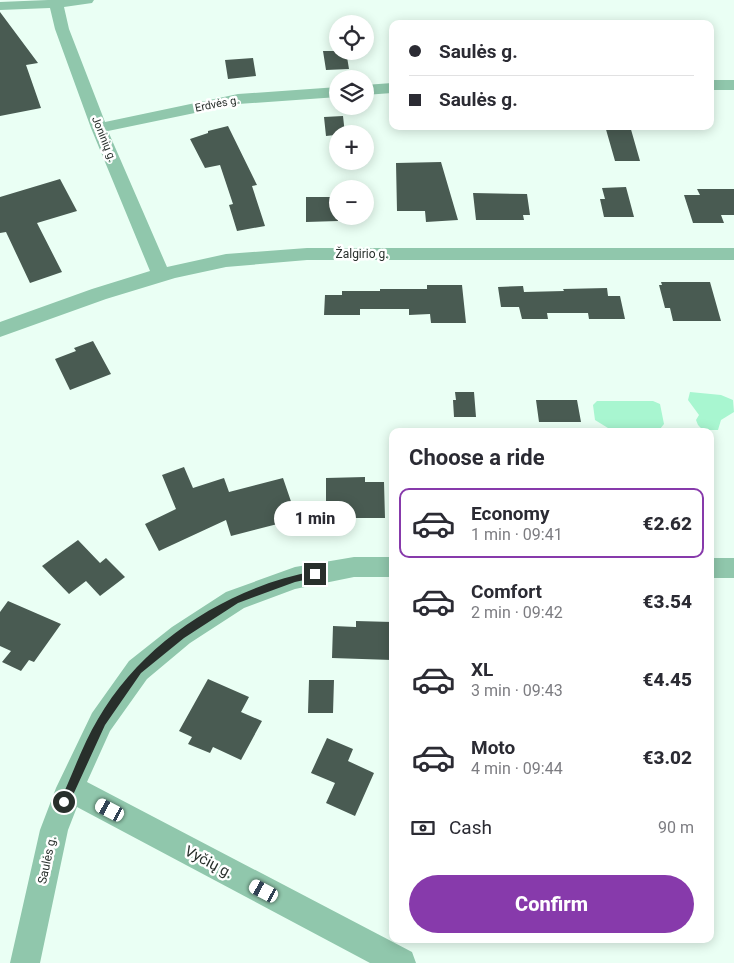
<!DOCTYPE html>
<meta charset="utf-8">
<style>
:root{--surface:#fff;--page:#f2f2f3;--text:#2b2b33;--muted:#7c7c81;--line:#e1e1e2;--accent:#873aab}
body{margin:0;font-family:Roboto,sans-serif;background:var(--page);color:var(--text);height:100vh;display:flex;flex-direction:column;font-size:19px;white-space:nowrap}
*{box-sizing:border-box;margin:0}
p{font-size:16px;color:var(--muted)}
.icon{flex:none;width:28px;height:28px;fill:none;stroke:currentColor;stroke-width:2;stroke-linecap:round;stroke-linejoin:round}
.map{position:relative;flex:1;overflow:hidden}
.side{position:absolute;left:389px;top:428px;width:325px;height:515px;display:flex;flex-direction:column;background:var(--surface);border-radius:10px;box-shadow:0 2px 12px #0003}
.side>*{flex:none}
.guide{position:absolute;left:389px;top:20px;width:325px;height:110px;border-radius:10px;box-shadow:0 2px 12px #0003;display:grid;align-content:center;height:110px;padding:0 20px;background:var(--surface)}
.tools{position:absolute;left:329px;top:15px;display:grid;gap:10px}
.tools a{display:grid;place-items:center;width:45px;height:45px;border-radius:50%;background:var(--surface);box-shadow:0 2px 12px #0003;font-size:25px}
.end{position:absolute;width:22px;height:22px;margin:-11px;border:6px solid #282f2b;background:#fff;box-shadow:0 0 0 2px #fff}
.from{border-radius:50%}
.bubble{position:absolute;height:35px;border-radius:18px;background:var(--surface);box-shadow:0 2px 12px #0003;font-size:16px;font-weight:800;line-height:35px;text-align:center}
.car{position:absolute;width:15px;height:30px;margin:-15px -8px;border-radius:6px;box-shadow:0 0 4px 1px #0007;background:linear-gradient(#fff 24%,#345 0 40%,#fff 0 76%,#345 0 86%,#fff 0)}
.guide b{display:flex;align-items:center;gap:18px;height:48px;font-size:19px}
.guide b+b{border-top:1px solid var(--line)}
.guide i{width:12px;height:12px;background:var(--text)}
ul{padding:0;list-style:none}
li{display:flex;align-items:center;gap:15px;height:70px;margin:0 10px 8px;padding:0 10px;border:2px solid transparent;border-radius:10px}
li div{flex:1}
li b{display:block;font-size:19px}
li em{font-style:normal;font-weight:800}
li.on{border-color:var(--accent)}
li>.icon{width:45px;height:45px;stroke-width:1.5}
h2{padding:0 20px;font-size:22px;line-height:60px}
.pay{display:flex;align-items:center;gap:12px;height:55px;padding:0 20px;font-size:19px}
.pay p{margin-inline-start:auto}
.primary-button{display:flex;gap:10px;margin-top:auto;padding:10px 20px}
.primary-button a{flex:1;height:58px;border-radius:30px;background:var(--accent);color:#fff;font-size:20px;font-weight:800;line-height:58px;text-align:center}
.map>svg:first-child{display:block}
</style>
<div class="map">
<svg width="734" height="963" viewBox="0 0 734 963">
<rect width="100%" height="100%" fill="#eafff4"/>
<path fill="#a8f6d0" d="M 690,392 L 721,395 L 733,400 L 734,412 L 721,420 L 718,430 L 703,430 L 698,425 L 696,420 L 699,415 L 688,400 Z
M 597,401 L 653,401 L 660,404 L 664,424 L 660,429 L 608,428 L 595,420 L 593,405 Z"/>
<path fill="#495b52" d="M 0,12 L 38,63 L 26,65 L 41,108 L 0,116 Z
M 323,51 L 346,51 L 349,69 L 326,70 Z
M 253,58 L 256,76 L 228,79 L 225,60 Z
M 343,116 L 345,134 L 326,136 L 324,117 Z
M 228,126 L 257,185 L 252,186 L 265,226 L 237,231 L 229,205 L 233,204 L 220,165 L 205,168 L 190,139 L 208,133 L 208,131 Z
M 605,126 L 630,126 L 640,161 L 615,161 Z
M 441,162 L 458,220 L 426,222 L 425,211 L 397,211 L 396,163 Z
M 60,179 L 77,211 L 37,223 L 62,272 L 30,283 L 6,232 L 0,233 L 0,197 Z
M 626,187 L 634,217 L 604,217 L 600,199 L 605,199 L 602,188 Z
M 697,189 L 734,189 L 734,215 L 721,215 L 724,223 L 693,223 L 684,195 L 700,195 Z
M 473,193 L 527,194 L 530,215 L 523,215 L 524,220 L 476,220 Z
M 306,197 L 338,197 L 338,221 L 306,222 Z
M 661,282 L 710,282 L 721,321 L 673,321 L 670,308 L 665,308 L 659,285 L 662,285 Z
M 427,285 L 462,285 L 466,323 L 431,323 L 430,314 L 409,315 L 409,309 L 360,309 L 360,315 L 324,315 L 325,295 L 342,295 L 342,291 L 380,291 L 380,289 L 427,289 Z
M 523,286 L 524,292 L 564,291 L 563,289 L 607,288 L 608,296 L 620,296 L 625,319 L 589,319 L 588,313 L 547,313 L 548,319 L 522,319 L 519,307 L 501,307 L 498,287 Z
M 93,341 L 111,374 L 70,390 L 55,359 L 76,351 L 74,348 Z
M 455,392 L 474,392 L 476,417 L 454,417 L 453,400 L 456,400 Z
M 536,400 L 577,400 L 581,422 L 539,422 Z
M 184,467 L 193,488 L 224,478 L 229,492 L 283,478 L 297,519 L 231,536 L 226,520 L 159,551 L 145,524 L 176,509 L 162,475 Z
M 365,477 L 365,482 L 384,482 L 385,518 L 326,518 L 326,478 Z
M 78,540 L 100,563 L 106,558 L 125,577 L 100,596 L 86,581 L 69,594 L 42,566 Z
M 8,601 L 61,624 L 34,662 L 29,660 L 21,671 L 2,662 L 11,651 L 0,646 L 0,612 Z
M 356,621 L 392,622 L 392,660 L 332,658 L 333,626 L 356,627 Z
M 208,679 L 249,697 L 241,712 L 262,721 L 241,760 L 213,747 L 210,753 L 188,744 L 192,737 L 179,731 Z
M 309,680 L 334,680 L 333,713 L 308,713 Z
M 327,738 L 353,749 L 348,761 L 374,773 L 355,816 L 326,803 L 335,783 L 311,773 Z"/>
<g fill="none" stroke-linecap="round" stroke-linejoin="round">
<path fill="#90c7ac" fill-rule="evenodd" d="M 48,0 L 94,0 L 92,3 L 64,7 L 69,29 L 105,122 L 238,94 L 338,87 L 338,97 L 238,104 L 108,131 L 167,267 L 226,254 L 307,248 L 734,248 L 734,260 L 307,260 L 226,267 L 175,278 L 106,299 L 0,337 L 0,322 L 92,289 L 150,271 L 91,128 L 55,29 L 50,8 L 0,10 L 0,2 Z
M 710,80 L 734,80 L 734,90 L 710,90 Z
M 392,83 L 392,93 L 365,95 L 365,85 Z
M 354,557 L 392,557 L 392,577 L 354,577 L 295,589 L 244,608 L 190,643 L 147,679 L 110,731 L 87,782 L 412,952 L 416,963 L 370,963 L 77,807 L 68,830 L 40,963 L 10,963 L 40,830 L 56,788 L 92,713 L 129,661 L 172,627 L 226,592 L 295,567 Z
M 710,558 L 734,558 L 734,578 L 710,578 Z"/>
</g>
<path fill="#282f2b" d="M 315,571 L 319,574 L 318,577 L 295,582 L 238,603 L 184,638 L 141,673 L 105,725 L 68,806 L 61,806 L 61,799 C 73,773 83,744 98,719 C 142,642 228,587 315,571 Z"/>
<g text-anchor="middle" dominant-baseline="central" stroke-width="5" stroke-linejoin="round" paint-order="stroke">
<g font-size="11" fill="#282f2b" stroke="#fff">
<text transform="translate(217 104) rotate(-11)">Erdvės g.</text>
<text transform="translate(104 139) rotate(68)">Joninių g.</text>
</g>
<g font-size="12" fill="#282f2b" stroke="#fff">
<text x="362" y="254">Žalgirio g.</text>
<text transform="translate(47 860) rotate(-78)">Saulės g.</text>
</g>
<g font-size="15" fill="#282f2b" stroke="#fff">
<text transform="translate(209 862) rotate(28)">Vyčių g.</text>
</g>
</g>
</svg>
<div class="tools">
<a><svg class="icon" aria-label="locate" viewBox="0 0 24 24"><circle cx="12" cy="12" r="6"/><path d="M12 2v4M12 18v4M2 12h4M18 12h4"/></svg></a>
<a><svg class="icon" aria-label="layers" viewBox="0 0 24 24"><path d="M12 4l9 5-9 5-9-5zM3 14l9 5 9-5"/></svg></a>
<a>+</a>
<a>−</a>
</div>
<i class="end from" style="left:64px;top:802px"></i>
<i class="end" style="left:315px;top:574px"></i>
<div class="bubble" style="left:274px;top:501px;width:82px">1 min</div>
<i class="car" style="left:110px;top:810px;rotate:298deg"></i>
<i class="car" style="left:264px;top:891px;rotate:298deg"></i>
<div class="guide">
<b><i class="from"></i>Saulės g.</b>
<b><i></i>Saulės g.</b>
</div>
<section class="side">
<h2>Choose a ride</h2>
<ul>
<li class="on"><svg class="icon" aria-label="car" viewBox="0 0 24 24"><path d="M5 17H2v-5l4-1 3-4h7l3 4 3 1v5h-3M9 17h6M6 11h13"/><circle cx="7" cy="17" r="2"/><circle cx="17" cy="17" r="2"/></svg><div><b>Economy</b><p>1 min · 09:41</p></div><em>€2.62</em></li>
<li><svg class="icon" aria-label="car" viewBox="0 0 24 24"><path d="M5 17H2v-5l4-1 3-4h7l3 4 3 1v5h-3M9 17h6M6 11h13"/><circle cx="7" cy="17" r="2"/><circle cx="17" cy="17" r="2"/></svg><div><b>Comfort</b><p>2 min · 09:42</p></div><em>€3.54</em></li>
<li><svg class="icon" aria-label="car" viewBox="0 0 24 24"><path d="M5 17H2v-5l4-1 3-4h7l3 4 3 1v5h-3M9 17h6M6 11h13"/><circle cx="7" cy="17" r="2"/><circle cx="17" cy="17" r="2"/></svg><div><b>XL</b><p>3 min · 09:43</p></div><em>€4.45</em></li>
<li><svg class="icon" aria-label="car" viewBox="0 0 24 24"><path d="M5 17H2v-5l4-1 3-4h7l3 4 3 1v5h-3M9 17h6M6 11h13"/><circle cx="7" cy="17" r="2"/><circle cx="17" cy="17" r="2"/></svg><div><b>Moto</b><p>4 min · 09:44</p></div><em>€3.02</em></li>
</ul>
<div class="pay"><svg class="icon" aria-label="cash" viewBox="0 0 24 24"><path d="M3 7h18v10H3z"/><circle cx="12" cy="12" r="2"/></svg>Cash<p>90 m</p></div>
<div class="primary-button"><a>Confirm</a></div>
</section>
</div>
